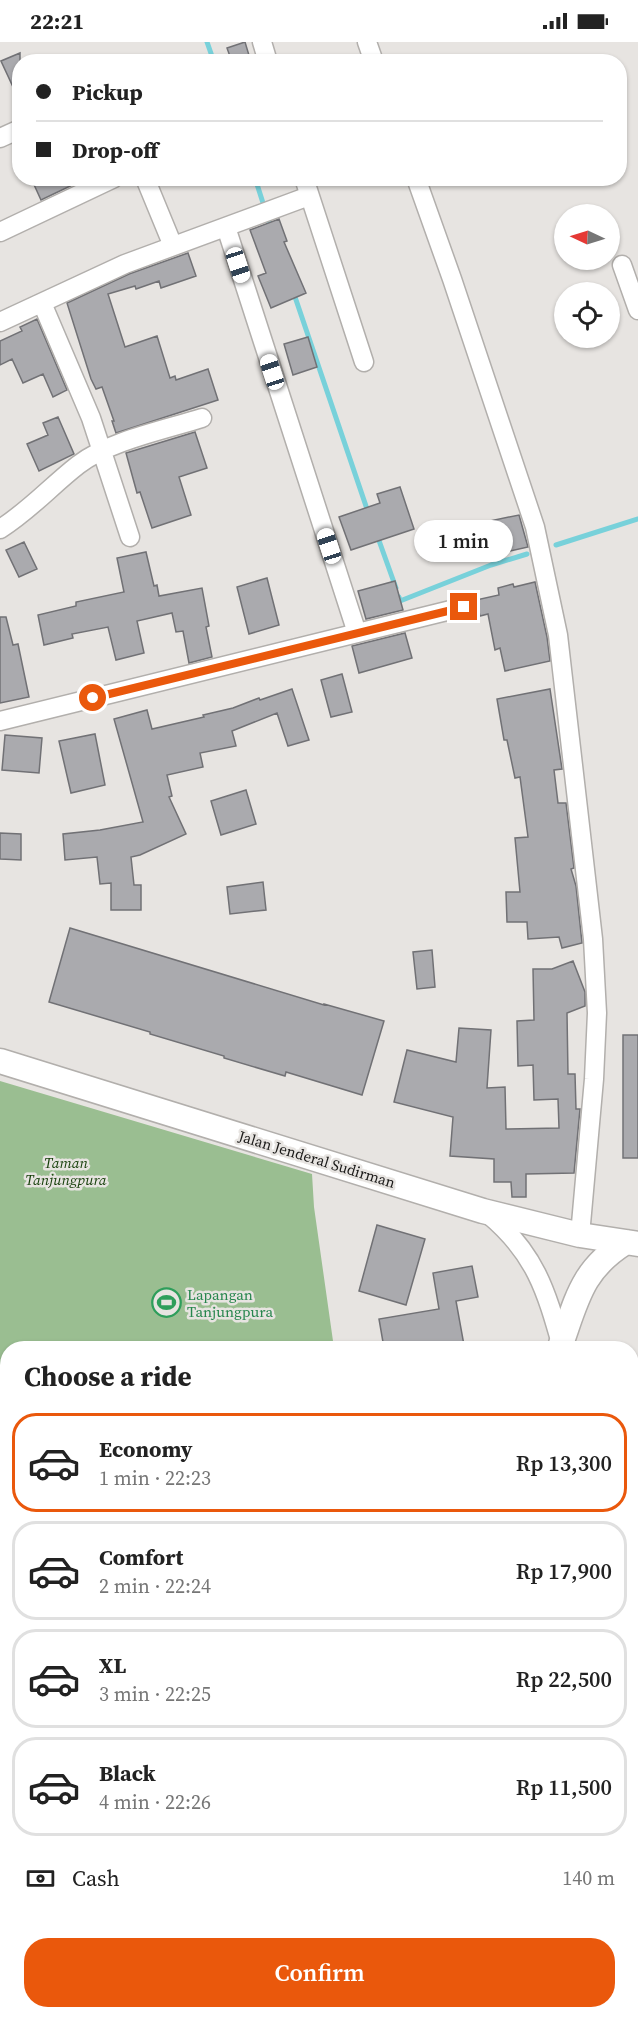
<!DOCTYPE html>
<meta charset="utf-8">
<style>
:root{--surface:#fff;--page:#f2f2f2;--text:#222;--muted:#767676;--line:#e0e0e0;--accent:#ea580c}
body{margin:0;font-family:"Source Serif 4",serif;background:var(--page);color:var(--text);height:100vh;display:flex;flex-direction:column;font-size:22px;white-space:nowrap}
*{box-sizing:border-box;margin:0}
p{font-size:20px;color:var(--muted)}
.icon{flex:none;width:33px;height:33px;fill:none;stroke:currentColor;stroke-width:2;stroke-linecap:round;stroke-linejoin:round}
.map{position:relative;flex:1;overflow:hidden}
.panel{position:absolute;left:0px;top:1299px;width:639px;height:678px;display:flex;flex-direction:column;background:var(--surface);border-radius:24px 24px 0 0;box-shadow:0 2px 4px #0004}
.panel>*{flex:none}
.guide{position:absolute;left:12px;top:12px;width:615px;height:132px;border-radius:24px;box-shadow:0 2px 4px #0004;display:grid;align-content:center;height:132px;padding:0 24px;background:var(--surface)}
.needle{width:39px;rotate:274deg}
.fabs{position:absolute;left:554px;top:162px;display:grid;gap:12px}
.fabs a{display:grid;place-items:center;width:66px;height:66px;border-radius:50%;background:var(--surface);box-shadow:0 2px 4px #0004;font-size:30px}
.end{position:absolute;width:27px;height:27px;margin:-14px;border:8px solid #ea580c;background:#fff;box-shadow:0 0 0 3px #fff}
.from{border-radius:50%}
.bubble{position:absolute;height:42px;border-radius:21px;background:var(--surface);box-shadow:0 2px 4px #0004;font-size:20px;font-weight:600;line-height:42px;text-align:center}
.car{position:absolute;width:18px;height:36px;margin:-18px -9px;border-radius:8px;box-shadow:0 0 4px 2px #0007;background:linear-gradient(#fff 24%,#345 0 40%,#fff 0 76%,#345 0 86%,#fff 0)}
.guide b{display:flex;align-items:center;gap:21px;height:57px;font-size:22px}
.guide b+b{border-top:2px solid var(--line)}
.guide i{width:15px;height:15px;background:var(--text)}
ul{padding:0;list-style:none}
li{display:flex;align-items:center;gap:18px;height:99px;margin:0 12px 9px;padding:0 12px;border:3px solid var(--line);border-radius:24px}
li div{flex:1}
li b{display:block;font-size:22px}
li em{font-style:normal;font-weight:600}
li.selected{border-color:var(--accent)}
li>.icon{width:54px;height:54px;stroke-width:1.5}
h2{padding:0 24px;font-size:27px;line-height:72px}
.pay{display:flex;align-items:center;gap:15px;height:66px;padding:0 24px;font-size:22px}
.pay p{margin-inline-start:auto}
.cta{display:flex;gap:12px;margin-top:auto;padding:12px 24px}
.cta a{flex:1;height:69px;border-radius:24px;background:var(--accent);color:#fff;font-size:24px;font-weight:600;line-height:69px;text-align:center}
.status{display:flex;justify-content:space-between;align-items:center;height:42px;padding:0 30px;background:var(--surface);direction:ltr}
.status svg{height:16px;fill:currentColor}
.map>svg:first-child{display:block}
</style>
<div class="status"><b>22:21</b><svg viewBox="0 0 49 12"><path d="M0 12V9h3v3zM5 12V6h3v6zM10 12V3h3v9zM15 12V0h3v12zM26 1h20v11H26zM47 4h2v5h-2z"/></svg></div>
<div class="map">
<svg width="638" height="1977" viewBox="0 0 638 1977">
<rect width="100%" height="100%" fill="#e7e4e1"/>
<path fill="#9abe91" d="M 0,1039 L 312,1132 L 314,1165 L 334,1306 L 8,1306 L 7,1420 L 0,1420 Z"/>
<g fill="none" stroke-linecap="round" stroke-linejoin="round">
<path stroke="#78d1da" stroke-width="5" d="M 207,0 L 214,20
M 255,136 L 271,186
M 293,249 L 368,470
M 377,493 L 396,546
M 556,503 L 638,477
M 399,555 L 400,559 L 491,523 L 527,512"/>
</g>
<path fill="#aaaaae" stroke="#717175" stroke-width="1.5" d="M 245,0 L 251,20 L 232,20 L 227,6 Z
M 20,11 L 20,60 L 1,19 Z
M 31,136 L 87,136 L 41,158 Z
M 279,177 L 287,199 L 284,200 L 306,251 L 271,266 L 258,234 L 266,231 L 250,188 Z
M 188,211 L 196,234 L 161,246 L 159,239 L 136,247 L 135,244 L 108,252 L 125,305 L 157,294 L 170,336 L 175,334 L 176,338 L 208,327 L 218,358 L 116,391 L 112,379 L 114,379 L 102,345 L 96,347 L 91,337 L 67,261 L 129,232 Z
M 37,277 L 67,348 L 53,355 L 43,332 L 23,341 L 12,317 L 0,323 L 0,299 L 22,289 L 20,285 Z
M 308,295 L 317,325 L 293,333 L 284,302 Z
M 58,375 L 74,412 L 39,429 L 27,402 L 48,393 L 43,381 Z
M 195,390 L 207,426 L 179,435 L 191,473 L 152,486 L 140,450 L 137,451 L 126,411 Z
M 400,445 L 414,487 L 351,508 L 339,475 L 380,461 L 377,452 Z
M 519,473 L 528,505 L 488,514 L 480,481 Z
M 24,500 L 37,527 L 19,535 L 6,508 Z
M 146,510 L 154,544 L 157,543 L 159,554 L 202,546 L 209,584 L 206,585 L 212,615 L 189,621 L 183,589 L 176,590 L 172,571 L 137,579 L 144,611 L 116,618 L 108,585 L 72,592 L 73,596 L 44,603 L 38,573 L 76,564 L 76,560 L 124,550 L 117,516 Z
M 267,536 L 279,583 L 249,592 L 237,545 Z
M 395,539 L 403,568 L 366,577 L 358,549 Z
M 535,540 L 547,595 L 550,619 L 505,629 L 500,606 L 495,608 L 488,572 L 480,574 L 476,558 L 499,553 L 498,546 L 513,542 L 514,545 Z
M 0,575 L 6,575 L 13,603 L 18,602 L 29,655 L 0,661 Z
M 405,591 L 412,616 L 359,631 L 352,604 Z
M 342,632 L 352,670 L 331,675 L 321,638 Z
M 292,647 L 309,698 L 288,704 L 277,671 L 232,689 L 236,704 L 200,711 L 203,725 L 167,733 L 172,754 L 169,755 L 186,792 L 140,813 L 131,815 L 134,843 L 141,843 L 141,868 L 111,868 L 111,841 L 100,842 L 97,815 L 65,818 L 63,792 L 100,788 L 143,780 L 114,677 L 147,668 L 152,687 L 204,675 L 203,673 L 233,666 L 259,656 L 260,658 Z
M 550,647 L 562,727 L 554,728 L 558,761 L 566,761 L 574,826 L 571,827 L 576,844 L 582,901 L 562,906 L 559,895 L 528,897 L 527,880 L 507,880 L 506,850 L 520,850 L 515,796 L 528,795 L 520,735 L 515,736 L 507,698 L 504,698 L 497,657 Z
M 95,692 L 105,743 L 71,751 L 59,699 Z
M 5,693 L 42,696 L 39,731 L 2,728 Z
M 246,748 L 256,782 L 221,793 L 211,759 Z
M 0,791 L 21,792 L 21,818 L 0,817 Z
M 263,840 L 266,868 L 230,872 L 227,845 Z
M 70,886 L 324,963 L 324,962 L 384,979 L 362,1053 L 286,1030 L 285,1034 L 224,1016 L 224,1014 L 150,992 L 150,990 L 49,960 Z
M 432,908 L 435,945 L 417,947 L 413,910 Z
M 573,919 L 585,950 L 585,964 L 567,971 L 568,1032 L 575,1032 L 576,1067 L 580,1067 L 574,1131 L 526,1132 L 526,1155 L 512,1155 L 511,1140 L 494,1140 L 494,1117 L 450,1114 L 453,1075 L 394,1060 L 407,1008 L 456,1020 L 459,986 L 491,988 L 487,1046 L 505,1045 L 506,1087 L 559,1086 L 558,1057 L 534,1058 L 533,1023 L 518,1024 L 517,979 L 534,978 L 533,927 L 552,927 Z
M 623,993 L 638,993 L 638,1116 L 623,1116 Z
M 377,1183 L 425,1197 L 406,1263 L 359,1249 Z
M 472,1224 L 478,1255 L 456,1259 L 464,1303 L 444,1306 L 384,1306 L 379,1277 L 439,1267 L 433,1231 Z"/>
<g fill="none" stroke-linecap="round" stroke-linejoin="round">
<defs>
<path id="minor" d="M 262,0 L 268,20
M 367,0 L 374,20
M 0,96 L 20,87
M 145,136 L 173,204
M 304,136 L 364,320
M 416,136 L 452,237 L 535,485 L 558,593 L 593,897 L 597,971 L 594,1037 L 580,1193
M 226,185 L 357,591
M 0,190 L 114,136
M 622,223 L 638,268
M 42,261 L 91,376 L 130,495
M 0,280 L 125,222 L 309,154
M 0,487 C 29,469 51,444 78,423 C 109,399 164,388 202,376
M 0,679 L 463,565
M 488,1172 C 535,1211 546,1248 562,1305
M 632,1411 L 638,1416
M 632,1562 L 638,1586
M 0,1584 L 8,1582
M 0,1778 L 8,1814
M 632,1885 L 638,1885
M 0,1966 L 8,1965
M 40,1970 L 41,1977
M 428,1970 L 429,1977"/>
<path id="major" d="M 0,1019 L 483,1169 L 580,1193 L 638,1202
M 561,1302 C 577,1257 582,1227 626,1200"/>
</defs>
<use href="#minor" stroke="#b2afac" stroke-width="21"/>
<use href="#major" stroke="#b2afac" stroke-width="27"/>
<use href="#minor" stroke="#fff" stroke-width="18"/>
<use href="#major" stroke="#fff" stroke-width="24"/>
</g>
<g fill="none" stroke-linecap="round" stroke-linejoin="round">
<path stroke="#ea580c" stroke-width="8" d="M 93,656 L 464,565"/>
</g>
<defs>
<symbol id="stadium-ring" viewBox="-11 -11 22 22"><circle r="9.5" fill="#e7e4e1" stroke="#2e9e5b" stroke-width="1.5"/><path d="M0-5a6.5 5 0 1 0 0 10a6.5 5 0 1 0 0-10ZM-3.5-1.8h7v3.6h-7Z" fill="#2e9e5b"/></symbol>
</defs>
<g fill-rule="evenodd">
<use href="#stadium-ring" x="150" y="1244" width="33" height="33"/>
</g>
<g text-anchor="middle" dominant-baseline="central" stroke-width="5" stroke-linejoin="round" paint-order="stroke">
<g font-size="15" fill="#1b1a19" stroke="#e7e4e1">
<text transform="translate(317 1117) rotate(17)">Jalan Jenderal Sudirman</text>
</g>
<g font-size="15" font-style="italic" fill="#143e08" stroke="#e7e4e1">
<text x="66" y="1120">Taman<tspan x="66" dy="17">Tanjungpura</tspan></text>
</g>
<g font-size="15" fill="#27864d" stroke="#e7e4e1" text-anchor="start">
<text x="187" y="1252">Lapangan<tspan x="187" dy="17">Tanjungpura</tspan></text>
</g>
</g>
</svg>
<div class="fabs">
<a><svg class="needle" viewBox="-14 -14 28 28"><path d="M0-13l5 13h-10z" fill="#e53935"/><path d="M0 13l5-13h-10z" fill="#767676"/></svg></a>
<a><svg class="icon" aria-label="locate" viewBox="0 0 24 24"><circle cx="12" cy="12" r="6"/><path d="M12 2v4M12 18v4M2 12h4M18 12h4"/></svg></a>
</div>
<i class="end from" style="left:93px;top:656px"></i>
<i class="end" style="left:464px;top:565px"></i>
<div class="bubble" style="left:414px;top:478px;width:99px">1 min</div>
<i class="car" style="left:238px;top:223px;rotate:162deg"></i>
<i class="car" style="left:272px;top:330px;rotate:342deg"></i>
<i class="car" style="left:329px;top:504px;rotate:342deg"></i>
<div class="guide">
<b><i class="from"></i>Pickup</b>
<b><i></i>Drop-off</b>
</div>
<section class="panel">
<h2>Choose a ride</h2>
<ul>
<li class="selected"><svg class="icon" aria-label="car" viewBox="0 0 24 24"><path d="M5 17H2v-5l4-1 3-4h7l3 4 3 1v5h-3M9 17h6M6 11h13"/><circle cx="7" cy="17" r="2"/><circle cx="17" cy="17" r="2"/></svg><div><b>Economy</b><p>1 min · 22:23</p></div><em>Rp 13,300</em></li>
<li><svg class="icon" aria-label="car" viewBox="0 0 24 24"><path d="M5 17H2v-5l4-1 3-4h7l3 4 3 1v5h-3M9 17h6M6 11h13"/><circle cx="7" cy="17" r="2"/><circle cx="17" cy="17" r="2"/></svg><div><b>Comfort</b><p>2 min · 22:24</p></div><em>Rp 17,900</em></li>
<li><svg class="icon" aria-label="car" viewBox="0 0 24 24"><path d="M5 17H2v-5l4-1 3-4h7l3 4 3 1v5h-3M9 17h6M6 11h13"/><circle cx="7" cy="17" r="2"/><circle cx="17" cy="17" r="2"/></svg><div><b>XL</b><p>3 min · 22:25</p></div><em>Rp 22,500</em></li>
<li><svg class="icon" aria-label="car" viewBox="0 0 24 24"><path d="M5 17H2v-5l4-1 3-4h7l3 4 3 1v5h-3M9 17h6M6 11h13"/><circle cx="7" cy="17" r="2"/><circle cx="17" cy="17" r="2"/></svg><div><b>Black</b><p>4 min · 22:26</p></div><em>Rp 11,500</em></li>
</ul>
<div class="pay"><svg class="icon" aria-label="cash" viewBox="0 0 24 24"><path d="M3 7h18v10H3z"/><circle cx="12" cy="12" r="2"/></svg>Cash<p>140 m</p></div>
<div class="cta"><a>Confirm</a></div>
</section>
</div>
